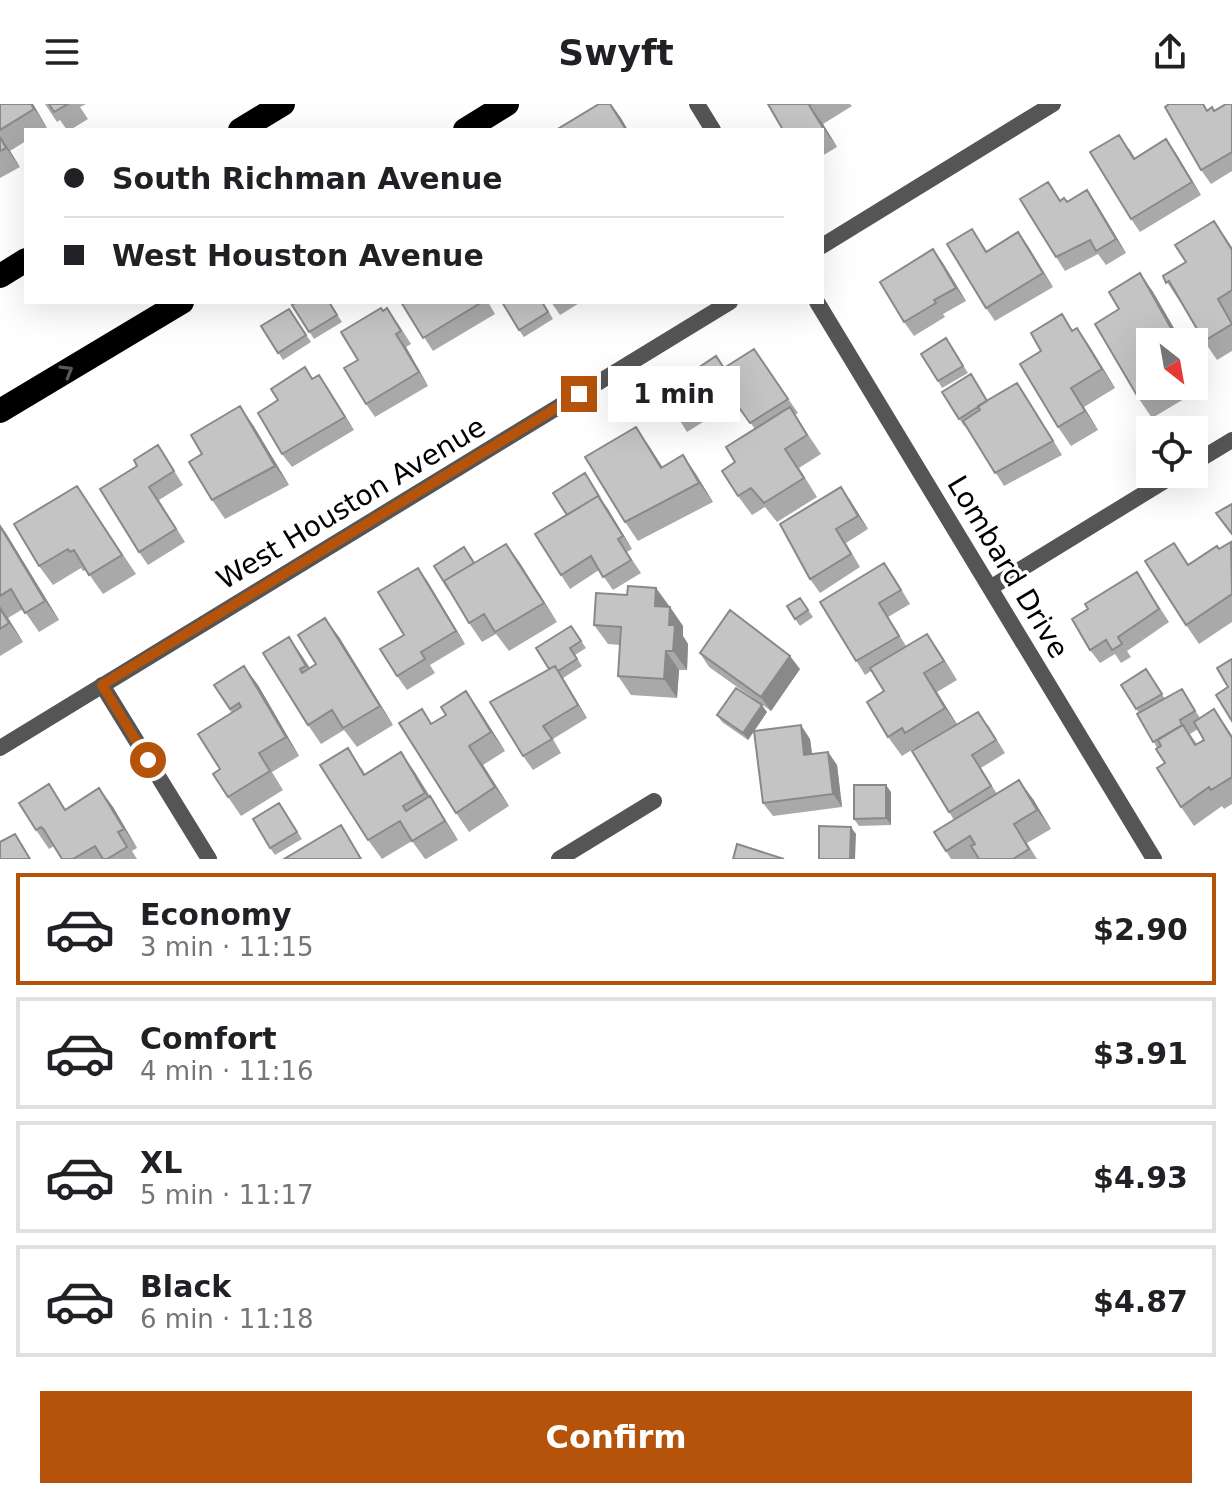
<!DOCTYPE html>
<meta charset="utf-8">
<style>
:root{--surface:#fff;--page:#f2f2f2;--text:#202124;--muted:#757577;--line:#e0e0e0;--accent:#b45309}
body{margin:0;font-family:"DejaVu Sans",sans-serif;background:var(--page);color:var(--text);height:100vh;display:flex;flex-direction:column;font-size:30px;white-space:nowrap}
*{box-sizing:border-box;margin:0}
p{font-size:26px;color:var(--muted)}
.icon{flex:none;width:44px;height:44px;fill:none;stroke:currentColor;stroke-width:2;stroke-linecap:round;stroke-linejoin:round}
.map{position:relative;height:755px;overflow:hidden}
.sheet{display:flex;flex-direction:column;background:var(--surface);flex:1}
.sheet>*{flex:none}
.banner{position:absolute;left:24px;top:24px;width:800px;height:176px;border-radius:0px;box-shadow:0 8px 32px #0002;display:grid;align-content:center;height:176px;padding:0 40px;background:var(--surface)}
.needle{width:52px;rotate:149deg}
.fabs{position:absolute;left:1136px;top:224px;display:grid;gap:16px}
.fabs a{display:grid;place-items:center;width:72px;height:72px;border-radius:0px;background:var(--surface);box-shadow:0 8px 32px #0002;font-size:40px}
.end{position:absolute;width:36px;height:36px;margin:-18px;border:10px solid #b45309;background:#fff;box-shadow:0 0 0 4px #fff}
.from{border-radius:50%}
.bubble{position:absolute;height:56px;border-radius:0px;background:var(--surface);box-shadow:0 8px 32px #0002;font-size:26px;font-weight:800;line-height:56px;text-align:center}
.banner b{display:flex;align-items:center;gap:28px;height:76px;font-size:30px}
.banner b+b{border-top:2px solid var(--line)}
.banner i{width:20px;height:20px;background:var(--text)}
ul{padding:14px 0 0;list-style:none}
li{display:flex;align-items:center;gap:24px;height:112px;margin:0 16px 12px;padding:0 24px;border:4px solid var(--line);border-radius:0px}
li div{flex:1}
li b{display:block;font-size:30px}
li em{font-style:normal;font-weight:800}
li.current{border-color:var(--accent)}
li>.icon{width:72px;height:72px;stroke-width:1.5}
.primary-button{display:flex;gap:16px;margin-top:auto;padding:16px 40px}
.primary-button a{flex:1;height:92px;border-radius:0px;background:var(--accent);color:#fff;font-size:32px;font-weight:800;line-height:92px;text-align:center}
header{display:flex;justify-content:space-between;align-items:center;height:104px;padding:0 40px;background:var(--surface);font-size:36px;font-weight:800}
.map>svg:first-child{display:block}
</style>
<header><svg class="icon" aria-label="menu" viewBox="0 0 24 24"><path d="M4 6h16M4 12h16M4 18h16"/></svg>Swyft<svg class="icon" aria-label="share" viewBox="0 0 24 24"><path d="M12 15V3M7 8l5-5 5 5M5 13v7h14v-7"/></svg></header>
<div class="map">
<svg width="1232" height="755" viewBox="0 0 1232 755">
<rect width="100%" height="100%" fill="#fff"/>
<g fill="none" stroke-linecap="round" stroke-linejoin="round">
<path stroke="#555" stroke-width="16" d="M 697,0 L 713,26
M 822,142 L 1053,0
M 817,198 L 1154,755
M 1194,359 L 1232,336
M 990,484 L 1176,370
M 102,581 L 209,755
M 0,644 L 730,198
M 559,755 L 654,697"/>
<path stroke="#000" stroke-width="24" d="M 240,26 L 283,0
M 465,26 L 507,0
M 0,172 L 26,156
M 0,307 L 182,198"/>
</g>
<path fill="#a9a9a9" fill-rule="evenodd" d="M 0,0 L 33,0 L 47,24 L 45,26 L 26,26 L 26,37 L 10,47 L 20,63 L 0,74 Z
M 45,0 L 86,0 L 80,3 L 88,15 L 70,26 L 67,26 L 60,16 L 57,18 Z
M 768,0 L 850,0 L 852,2 L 823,20 L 837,43 L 822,52 L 822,26 L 783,26 Z
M 1232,0 L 1232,67 L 1211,80 L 1201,66 L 1208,6 L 1215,7 Z
M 1129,44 L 1135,54 L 1175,48 L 1201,91 L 1140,128 L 1131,115 Z
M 1061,96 L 1096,99 L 1126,149 L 1106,161 L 1098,150 L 1065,167 L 1056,153 Z
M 1214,117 L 1232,143 L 1232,247 L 1217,256 L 1204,237 L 1181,197 L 1180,198 L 1163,172 L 1186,158 Z
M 972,125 L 987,147 L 1018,128 L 1053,183 L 995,217 L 986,204 Z
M 933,145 L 966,197 L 943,210 L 945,213 L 914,232 L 904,218 Z
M 1140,169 L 1153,188 L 1182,238 L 1150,238 L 1150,282 L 1176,282 L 1184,295 L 1152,314 L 1139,295 L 1119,205 Z
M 329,198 L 342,218 L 314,235 L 292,201 Z
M 401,198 L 488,198 L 495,210 L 433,247 Z
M 543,198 L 553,215 L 524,233 L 519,226 Z
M 551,198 L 581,198 L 560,211 Z
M 289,205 L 311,238 L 283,256 L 261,222 Z
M 383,207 L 397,218 L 411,240 L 406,243 L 428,282 L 375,313 L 366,300 L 358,256 Z
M 1062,210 L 1073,227 L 1077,224 L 1090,243 L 1115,284 L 1084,303 L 1098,326 L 1071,342 L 1058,323 L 1041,247 Z
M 946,234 L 968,269 L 942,284 L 938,277 Z
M 754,245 L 798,309 L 795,311 L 821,350 L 799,364 L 817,393 L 777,418 L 765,403 L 752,411 L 738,392 L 735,358 L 755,325 L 730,290 L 708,303 L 714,311 L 687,328 L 662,288 L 724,264 Z
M 319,271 L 354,326 L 292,363 L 282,350 L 313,274 Z
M 1017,279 L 1062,351 L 1004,382 L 966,321 L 964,322 L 942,288 L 988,296 Z
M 253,321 L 289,381 L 225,415 L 212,396 L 202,350 Z
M 158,341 L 183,381 L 159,396 L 185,438 L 148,461 L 139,448 L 137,362 Z
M 649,342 L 663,364 L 683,351 L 713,398 L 638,437 L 625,418 Z
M 590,376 L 632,445 L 627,448 L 641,469 L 613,486 L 599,466 L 570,485 L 561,471 Z
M 77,382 L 136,470 L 103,490 L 86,466 L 83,467 L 81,464 L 53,481 L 39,462 Z
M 850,396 L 868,425 L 846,439 L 860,463 L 820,489 L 810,475 Z
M 0,421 L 59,516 L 39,528 L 23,505 L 8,514 L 23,538 L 0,552 Z
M 506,440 L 557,518 L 509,547 L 496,530 L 482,538 L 469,519 L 474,459 Z
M 1232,440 L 1232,518 L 1199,540 L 1186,521 L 1189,460 Z
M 418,464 L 465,540 L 430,561 L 435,569 L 407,586 L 397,572 L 404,531 Z
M 1137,468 L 1169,518 L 1127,547 L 1131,553 L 1121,559 L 1115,550 L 1100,559 L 1090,546 L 1088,505 Z
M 894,473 L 910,500 L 888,513 L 906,542 L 927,530 L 957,576 L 937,588 L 957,620 L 988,621 L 1005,649 L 981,664 L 997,690 L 1033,695 L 1051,725 L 1027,739 L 1037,755 L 951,755 L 946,747 L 954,716 L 949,708 L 915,644 L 902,652 L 888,633 L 884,587 L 871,567 L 865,571 L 820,498 Z
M 656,484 L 683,522 L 683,532 L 688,540 L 687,566 L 679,566 L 677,594 L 631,591 L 618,572 L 620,541 L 608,540 L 594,521 L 627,491 Z
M 800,494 L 813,513 L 800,522 L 795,515 Z
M 571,522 L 586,544 L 575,551 L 582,562 L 563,574 L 587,614 L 553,635 L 561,649 L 533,666 L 523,652 L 549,565 Z
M 289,533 L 310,564 L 316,560 L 339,533 L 393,621 L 357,643 L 344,626 L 321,640 L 308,621 Z
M 700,549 L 800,565 L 771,607 L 709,563 Z
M 1146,565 L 1165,595 L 1182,585 L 1200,614 L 1214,605 L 1232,631 L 1232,700 L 1224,705 L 1222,702 L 1194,722 L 1181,703 L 1165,659 L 1157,644 L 1139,609 L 1121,581 ZM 1198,625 L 1204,636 L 1197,640 L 1190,630 Z
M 214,581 L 258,581 L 299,652 L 272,668 L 283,686 L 241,712 L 228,693 L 220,665 L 232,609 Z
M 479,606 L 505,647 L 483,661 L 509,702 L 469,728 L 456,709 L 432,620 Z
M 767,608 L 748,636 L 722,618 L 717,611 Z
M 810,635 L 812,650 L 828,648 L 837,661 L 842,703 L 773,712 L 763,699 Z
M 361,663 L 365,670 L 414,667 L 458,736 L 426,755 L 425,755 L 412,737 L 382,755 L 368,736 Z
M 99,684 L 113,703 L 137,744 L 132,747 L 137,755 L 62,755 L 54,742 L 49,745 L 36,726 L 66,705 Z
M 891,688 L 891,721 L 859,722 L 854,715 Z
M 279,699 L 302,735 L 275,751 L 270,744 Z"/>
<path fill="#898989" d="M 31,0 L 33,0 L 47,24 Z
M 611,0 L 621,14 L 628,26 L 625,24 Z
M 809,1 L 823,20 L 837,43 L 823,24 Z
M 0,32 L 10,47 L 20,63 L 6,44 Z
M 1166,35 L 1175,48 L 1201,91 L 1192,78 Z
M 1087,86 L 1096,99 L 1126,149 L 1116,135 Z
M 1018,128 L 1028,142 L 1053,183 L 1043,169 Z
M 933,145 L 943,159 L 966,197 L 956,184 Z
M 1140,169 L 1153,188 L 1182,238 L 1172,226 Z
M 1077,224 L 1090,243 L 1115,284 L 1102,265 Z
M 396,230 L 406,243 L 428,282 L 419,268 Z
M 319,271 L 328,284 L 354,326 L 345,313 Z
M 1017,279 L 1026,292 L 1062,351 L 1053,337 Z
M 1071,284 L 1084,303 L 1098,326 L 1085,307 Z
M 240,302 L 253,321 L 289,381 L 275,362 Z
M 636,323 L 649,342 L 675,383 L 661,364 Z
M 683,351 L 696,370 L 713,398 L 699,379 Z
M 841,383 L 850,396 L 868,425 L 858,412 Z
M 598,392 L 608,405 L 632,445 L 623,432 Z
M 0,421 L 6,429 L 59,516 L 45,497 Z
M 506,440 L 520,459 L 557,518 L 544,499 Z
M 418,464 L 428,478 L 465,540 L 456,527 Z
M 656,484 L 670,503 L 655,502 Z
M 0,503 L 8,514 L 23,538 L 9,519 Z
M 670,503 L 683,522 L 683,532 L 688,540 L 687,566 L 673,547 L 669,521 Z
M 325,514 L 339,533 L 393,621 L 380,602 Z
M 927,530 L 940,549 L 957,576 L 944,557 Z
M 289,533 L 302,552 L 320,581 L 306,562 Z
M 666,547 L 679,566 L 677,594 L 664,575 Z
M 790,552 L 800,565 L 771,607 L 761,593 Z
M 244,562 L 258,581 L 299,652 L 286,633 Z
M 555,562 L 564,576 L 587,614 L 578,601 Z
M 924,569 L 937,588 L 959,624 L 945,604 Z
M 466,587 L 479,606 L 505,647 L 491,628 Z
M 762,601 L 767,608 L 748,636 L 743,629 Z
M 801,621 L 810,635 L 814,664 L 804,651 Z
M 469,642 L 483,661 L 509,702 L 495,683 Z
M 401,648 L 414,667 L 438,708 L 425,689 Z
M 828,648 L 837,661 L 842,703 L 833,690 Z
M 1019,676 L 1033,695 L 1051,725 L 1037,706 Z
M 886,681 L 891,688 L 891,721 L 886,714 Z
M 99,684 L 113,703 L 137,744 L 124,725 Z
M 430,692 L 443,712 L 458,736 L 445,717 Z
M 851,723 L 856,730 L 855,755 L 850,755 Z"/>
<path fill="#c4c4c4" stroke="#898989" stroke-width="2" d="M 0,0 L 31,0 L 34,5 L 0,26 Z
M 49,0 L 68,0 L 54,8 Z
M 599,0 L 610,0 L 625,24 L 621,26 L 556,26 Z
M 768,0 L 811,0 L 809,1 L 823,24 L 820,26 L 783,26 Z
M 1169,0 L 1203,0 L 1207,7 L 1212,3 L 1214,7 L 1226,0 L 1232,0 L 1232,48 L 1201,66 L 1165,3 Z
M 1119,31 L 1134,55 L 1166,35 L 1192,78 L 1131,115 L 1090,48 Z
M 0,33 L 6,44 L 0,47 Z
M 1048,78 L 1060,97 L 1064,94 L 1067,98 L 1087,86 L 1116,135 L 1096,147 L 1090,136 L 1056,153 L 1020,95 Z
M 1214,117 L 1232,146 L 1232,186 L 1218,195 L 1232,220 L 1204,237 L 1169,177 L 1166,179 L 1163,172 L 1186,158 L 1175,141 Z
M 972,125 L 986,148 L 1018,128 L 1043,169 L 986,204 L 947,140 Z
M 933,145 L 956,184 L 934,196 L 936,199 L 904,218 L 880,178 Z
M 1140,169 L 1172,226 L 1152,238 L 1150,238 L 1149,240 L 1150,242 L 1150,282 L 1161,282 L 1139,295 L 1095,220 L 1119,205 L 1109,188 Z
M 297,198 L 329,198 L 337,211 L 309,228 L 292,201 Z
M 401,198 L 482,198 L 423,234 Z
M 502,198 L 542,198 L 548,208 L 519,226 Z
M 381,204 L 383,207 L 387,204 L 401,227 L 396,230 L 419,268 L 366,300 L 344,264 L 358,256 L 341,228 Z
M 289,205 L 306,231 L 278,249 L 261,222 Z
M 1062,210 L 1072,227 L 1077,224 L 1102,265 L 1071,284 L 1085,307 L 1058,323 L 1020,260 L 1041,247 L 1031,229 Z
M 946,234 L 963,262 L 938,277 L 921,250 Z
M 754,245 L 788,295 L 750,319 L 720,277 L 699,289 L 704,298 L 678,314 L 662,288 L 716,252 L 724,264 Z
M 305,263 L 312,275 L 319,271 L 345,313 L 282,350 L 258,309 L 278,296 L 271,285 Z
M 971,270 L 987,297 L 959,315 L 942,288 Z
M 1017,279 L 1053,337 L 995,369 L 963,317 L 980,306 L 978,302 Z
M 240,302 L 275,362 L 212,396 L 189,358 L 202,350 L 191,331 Z
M 790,303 L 807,331 L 785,345 L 804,374 L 764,399 L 751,384 L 738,392 L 722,367 L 735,358 L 726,343 Z
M 636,323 L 661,364 L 683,351 L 699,379 L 625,418 L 585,353 Z
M 158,341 L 174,367 L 149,383 L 176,425 L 139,448 L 100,385 L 137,362 L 134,356 Z
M 585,369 L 600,394 L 598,392 L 567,411 L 553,389 Z
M 77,382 L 122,451 L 89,471 L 74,446 L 70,448 L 68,445 L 39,462 L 14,420 Z
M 841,383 L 858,412 L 836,425 L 851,450 L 810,475 L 780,420 Z
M 598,392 L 623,432 L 618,435 L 631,456 L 603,473 L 591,452 L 561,471 L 535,430 Z
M 1232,400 L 1232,430 L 1216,409 Z
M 0,422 L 45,497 L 25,509 L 11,485 L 0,492 Z
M 1231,438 L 1232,490 L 1186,521 L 1145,457 L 1174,439 L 1188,461 L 1217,442 L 1219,445 Z
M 506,440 L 544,499 L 495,528 L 484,510 L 469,519 L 444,477 Z
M 464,443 L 474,459 L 444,477 L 449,486 L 434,462 Z
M 884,459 L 901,486 L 879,499 L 899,532 L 856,557 L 820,498 Z
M 418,464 L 456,527 L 421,548 L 425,555 L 397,572 L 380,545 L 404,531 L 378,488 Z
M 1137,468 L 1159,505 L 1118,533 L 1122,540 L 1112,546 L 1106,536 L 1090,546 L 1072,515 L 1088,505 L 1085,500 Z
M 628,482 L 656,484 L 655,502 L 670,503 L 669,521 L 675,521 L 673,547 L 666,547 L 664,575 L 618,572 L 621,523 L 594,521 L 596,489 L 627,491 Z
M 800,494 L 808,506 L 795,515 L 787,502 Z
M 0,504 L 9,519 L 0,525 Z
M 730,506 L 790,552 L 761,593 L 700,549 Z
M 325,514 L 380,602 L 343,624 L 332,606 L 308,621 L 263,549 L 289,533 L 306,562 L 300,565 L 302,569 L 316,560 L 298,531 Z
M 571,522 L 581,537 L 570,544 L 577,555 L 558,567 L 555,562 L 549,565 L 536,544 Z
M 927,530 L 944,557 L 924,569 L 945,604 L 905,629 L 902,624 L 888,633 L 867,598 L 884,587 L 870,564 Z
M 1232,555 L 1232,617 L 1216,591 L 1228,583 L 1217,564 Z
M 244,562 L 286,633 L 259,649 L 270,667 L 228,693 L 213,670 L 220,665 L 198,630 L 241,603 L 239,599 L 230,605 L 214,581 Z
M 555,562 L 578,601 L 543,622 L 552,635 L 523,652 L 490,598 Z
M 1146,565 L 1162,590 L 1136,605 L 1121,581 Z
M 736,584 L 762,601 L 743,629 L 717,611 Z
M 1182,585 L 1195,607 L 1180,616 L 1182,621 L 1153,638 L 1137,610 Z
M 466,587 L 491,628 L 469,642 L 495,683 L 456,709 L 399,619 L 422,605 L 431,620 L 446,611 L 441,603 Z
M 1214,605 L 1232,634 L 1232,673 L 1211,686 L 1209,683 L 1181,703 L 1157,664 L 1165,659 L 1156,645 L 1161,642 L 1158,636 L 1183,621 L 1195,641 L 1204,636 L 1194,618 Z
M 978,608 L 996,636 L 972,651 L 991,682 L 949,708 L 912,647 Z
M 801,621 L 804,651 L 828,648 L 833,690 L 763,699 L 754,627 Z
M 348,644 L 364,671 L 401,648 L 425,689 L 403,702 L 406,707 L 430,692 L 445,717 L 412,737 L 400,717 L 368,736 L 320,661 Z
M 1019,676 L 1037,706 L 1014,720 L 1029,745 L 1013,755 L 979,755 L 971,742 L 975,740 L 970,732 L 946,747 L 934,728 Z
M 49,680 L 65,706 L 99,684 L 124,725 L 118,728 L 127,743 L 107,755 L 103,755 L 95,742 L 73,755 L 62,755 L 44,726 L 41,723 L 36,726 L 19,699 Z
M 854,681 L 886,681 L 886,714 L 854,715 Z
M 279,699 L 297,728 L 270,744 L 253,715 Z
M 341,721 L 361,755 L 284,755 Z
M 819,722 L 851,723 L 850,755 L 819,755 Z
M 15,730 L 30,755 L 0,755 L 0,738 Z
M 737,740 L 784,755 L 733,755 Z"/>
<defs><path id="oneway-chevron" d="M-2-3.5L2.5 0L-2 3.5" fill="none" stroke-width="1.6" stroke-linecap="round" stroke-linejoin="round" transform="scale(2)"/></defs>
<use stroke="#595959" href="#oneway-chevron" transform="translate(67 267) rotate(-31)"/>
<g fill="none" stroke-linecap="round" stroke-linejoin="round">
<path stroke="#b45309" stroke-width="10" d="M 148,656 L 102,581 L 579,290"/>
</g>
<g text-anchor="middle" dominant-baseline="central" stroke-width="7" stroke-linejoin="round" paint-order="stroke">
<g font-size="28" fill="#000" stroke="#fff">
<text transform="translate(351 399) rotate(-31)">West Houston Avenue</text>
<text transform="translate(1008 463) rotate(59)">Lombard Drive</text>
</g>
</g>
</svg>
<div class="fabs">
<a><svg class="needle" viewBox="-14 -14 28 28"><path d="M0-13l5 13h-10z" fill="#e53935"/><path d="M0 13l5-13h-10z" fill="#757577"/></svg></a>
<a><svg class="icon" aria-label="locate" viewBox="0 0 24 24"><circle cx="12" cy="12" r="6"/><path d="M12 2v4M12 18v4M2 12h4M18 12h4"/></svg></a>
</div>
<i class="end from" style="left:148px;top:656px"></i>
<i class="end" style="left:579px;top:290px"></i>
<div class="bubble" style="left:608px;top:262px;width:132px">1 min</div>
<div class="banner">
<b><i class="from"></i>South Richman Avenue</b>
<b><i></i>West Houston Avenue</b>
</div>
</div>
<section class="sheet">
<ul>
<li class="current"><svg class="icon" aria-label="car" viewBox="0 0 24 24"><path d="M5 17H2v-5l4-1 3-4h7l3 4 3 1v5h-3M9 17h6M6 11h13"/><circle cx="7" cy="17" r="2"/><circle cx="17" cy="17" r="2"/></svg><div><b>Economy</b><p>3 min · 11:15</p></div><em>$2.90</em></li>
<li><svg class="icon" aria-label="car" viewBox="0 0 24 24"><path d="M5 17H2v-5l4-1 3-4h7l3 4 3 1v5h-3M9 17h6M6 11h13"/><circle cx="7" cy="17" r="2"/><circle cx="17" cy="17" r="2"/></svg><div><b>Comfort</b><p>4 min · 11:16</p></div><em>$3.91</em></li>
<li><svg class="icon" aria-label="car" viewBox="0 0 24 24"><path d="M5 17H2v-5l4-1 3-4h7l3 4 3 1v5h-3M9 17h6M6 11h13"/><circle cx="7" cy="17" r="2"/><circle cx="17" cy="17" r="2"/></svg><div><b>XL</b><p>5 min · 11:17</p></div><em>$4.93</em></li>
<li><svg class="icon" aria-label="car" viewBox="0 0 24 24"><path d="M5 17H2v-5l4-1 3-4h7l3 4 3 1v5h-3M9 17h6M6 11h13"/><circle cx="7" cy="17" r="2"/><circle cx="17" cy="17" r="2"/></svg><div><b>Black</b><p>6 min · 11:18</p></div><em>$4.87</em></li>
</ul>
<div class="primary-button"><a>Confirm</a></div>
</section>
